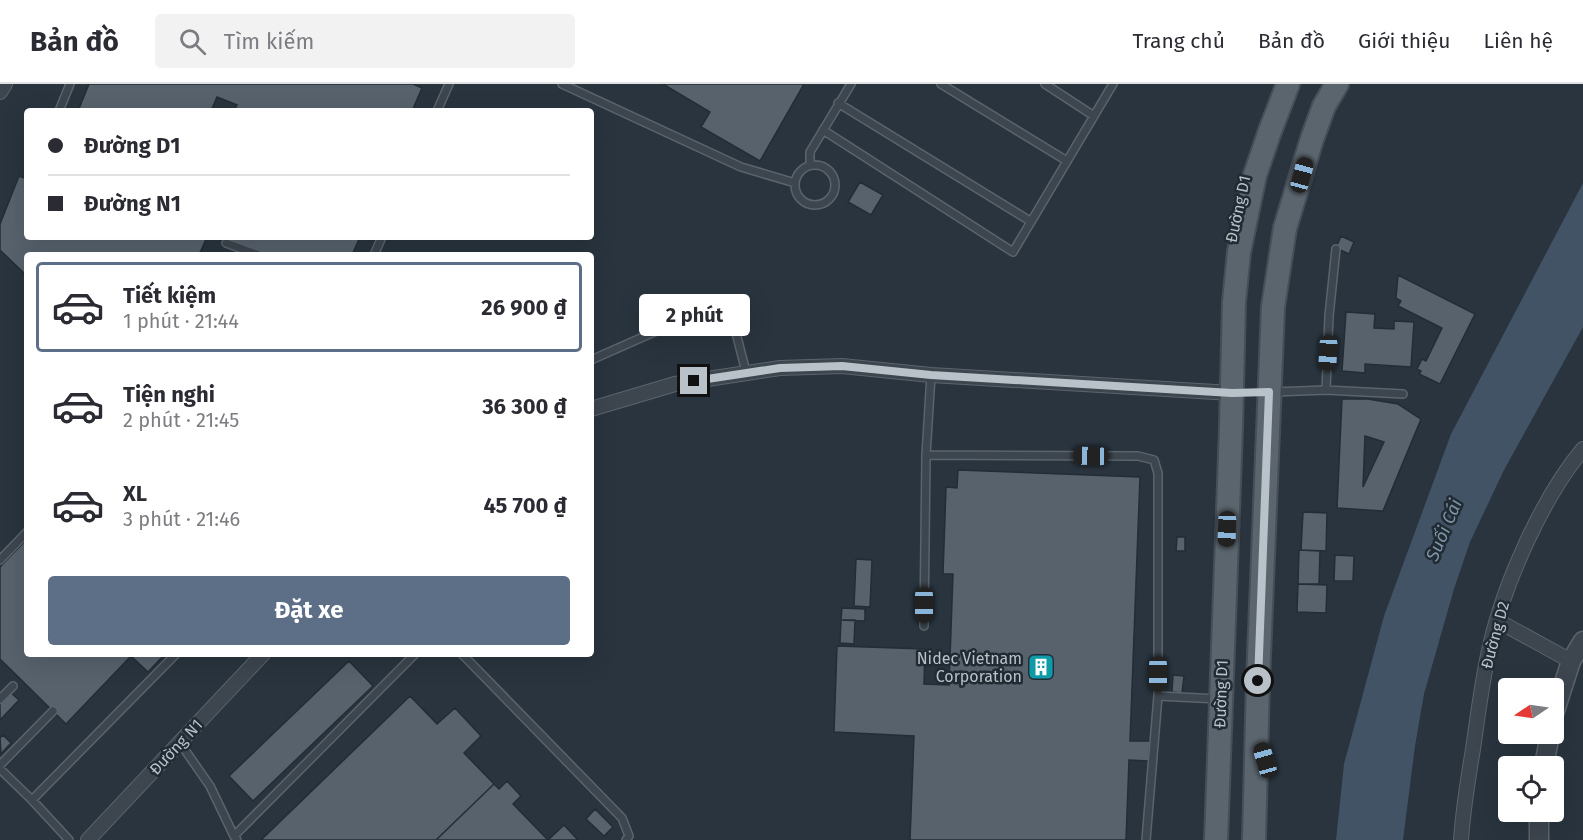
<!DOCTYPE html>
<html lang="vi">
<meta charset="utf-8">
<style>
:root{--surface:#fff;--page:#f2f2f3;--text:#2b2b33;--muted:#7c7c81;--line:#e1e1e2;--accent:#5d6f86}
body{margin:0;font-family:"Fira Sans",sans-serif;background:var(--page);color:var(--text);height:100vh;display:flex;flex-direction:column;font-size:22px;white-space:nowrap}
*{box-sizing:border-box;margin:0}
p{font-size:20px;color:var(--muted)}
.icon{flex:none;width:33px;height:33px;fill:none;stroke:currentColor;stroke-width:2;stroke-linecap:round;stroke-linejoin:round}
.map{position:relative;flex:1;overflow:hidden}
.details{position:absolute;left:24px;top:168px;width:570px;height:405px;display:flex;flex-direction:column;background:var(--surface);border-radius:6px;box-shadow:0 6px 24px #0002}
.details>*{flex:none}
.banner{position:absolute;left:24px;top:24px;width:570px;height:132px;border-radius:6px;box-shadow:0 6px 24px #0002;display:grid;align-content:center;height:132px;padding:0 24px;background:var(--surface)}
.needle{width:39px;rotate:257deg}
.fabs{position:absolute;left:1498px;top:594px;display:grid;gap:12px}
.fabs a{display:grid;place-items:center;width:66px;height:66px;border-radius:6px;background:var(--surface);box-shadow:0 6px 24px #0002;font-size:30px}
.end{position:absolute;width:27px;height:27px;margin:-14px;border:8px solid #b9c1c9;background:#111;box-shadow:0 0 0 3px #111}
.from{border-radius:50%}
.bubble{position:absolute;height:42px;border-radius:6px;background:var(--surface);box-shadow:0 6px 24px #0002;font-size:20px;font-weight:700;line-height:42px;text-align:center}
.car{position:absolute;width:18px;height:36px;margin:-18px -9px;border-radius:8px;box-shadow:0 0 4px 2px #0007;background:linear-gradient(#222 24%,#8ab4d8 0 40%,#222 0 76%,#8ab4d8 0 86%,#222 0)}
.banner b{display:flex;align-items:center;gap:21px;height:57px;font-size:22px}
.banner b+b{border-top:2px solid var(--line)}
.banner i{width:15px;height:15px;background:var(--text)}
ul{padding:10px 0 0;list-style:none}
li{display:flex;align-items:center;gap:18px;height:90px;margin:0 12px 9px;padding:0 12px;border:3px solid transparent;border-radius:6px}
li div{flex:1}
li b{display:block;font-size:22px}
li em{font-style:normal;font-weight:700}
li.current{border-color:var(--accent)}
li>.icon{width:54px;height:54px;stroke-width:1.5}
.action{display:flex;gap:12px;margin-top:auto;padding:12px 24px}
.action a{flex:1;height:69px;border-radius:6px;background:var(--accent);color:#fff;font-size:24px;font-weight:700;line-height:69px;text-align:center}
header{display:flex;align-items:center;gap:36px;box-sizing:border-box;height:84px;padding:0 30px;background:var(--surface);border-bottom:2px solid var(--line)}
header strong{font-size:28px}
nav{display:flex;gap:33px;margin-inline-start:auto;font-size:21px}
.search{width:420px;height:54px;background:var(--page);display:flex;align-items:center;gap:15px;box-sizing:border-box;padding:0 21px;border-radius:6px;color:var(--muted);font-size:22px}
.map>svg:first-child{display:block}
</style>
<header>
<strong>Bản đồ</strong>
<div class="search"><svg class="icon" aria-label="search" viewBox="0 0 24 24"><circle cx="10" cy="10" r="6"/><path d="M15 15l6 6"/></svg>Tìm kiếm</div>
<nav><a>Trang chủ</a><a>Bản đồ</a><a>Giới thiệu</a><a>Liên hệ</a></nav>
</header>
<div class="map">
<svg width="1583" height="756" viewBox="0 0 1583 756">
<rect width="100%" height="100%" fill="#29343e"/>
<path fill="#415365" d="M 1583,99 L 1583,243 L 1504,386 L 1470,458 L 1454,505 L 1424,610 L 1415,662 L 1403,756 L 1336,756 L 1344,680 L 1384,532 L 1451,350 Z"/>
<path fill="#57626d" stroke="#232d35" stroke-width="1.5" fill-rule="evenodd" d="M 89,0 L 413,0 L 422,4 L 412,27 L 234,27 L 237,21 L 217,13 L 211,27 L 78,27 Z
M 663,0 L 804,0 L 760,77 L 701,43 L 710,28 Z
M 19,92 L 27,95 L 27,153 L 207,153 L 199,171 L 27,171 L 27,192 L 0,166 L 0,140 Z
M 860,98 L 883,111 L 871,131 L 848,118 Z
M 1341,152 L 1354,158 L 1349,170 L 1336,164 Z
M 220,153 L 360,153 L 352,171 L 263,171 Z
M 1398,191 L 1475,230 L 1440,300 L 1419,290 L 1421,287 L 1417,285 L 1422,275 L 1426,277 L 1442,244 L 1398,222 L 1401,217 L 1396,214 Z
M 1346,228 L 1375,230 L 1374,244 L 1394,245 L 1394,237 L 1414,238 L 1411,283 L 1365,280 L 1365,289 L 1342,287 Z
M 1342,315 L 1368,315 L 1398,320 L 1421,335 L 1383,427 L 1337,424 ZM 1365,352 L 1384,358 L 1363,403 Z
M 958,386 L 1140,393 L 1130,657 L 1150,657 L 1149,677 L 1129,676 L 1126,756 L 910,756 L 914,652 L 834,648 L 837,562 L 925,565 L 924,600 L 949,601 L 953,490 L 943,490 L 946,403 L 957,404 Z
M 1303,428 L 1327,429 L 1326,467 L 1301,466 Z
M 1177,453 L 1185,453 L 1185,467 L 1176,467 Z
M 27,455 L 27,570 L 165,570 L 148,588 L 131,572 L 66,640 L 0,575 L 0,483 Z
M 1299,466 L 1320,467 L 1319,500 L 1298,500 Z
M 1335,471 L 1354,472 L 1353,497 L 1334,497 Z
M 856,475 L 872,476 L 870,523 L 854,522 Z
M 1298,500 L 1327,501 L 1326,529 L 1297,528 Z
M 842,524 L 865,525 L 865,537 L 841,536 Z
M 841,536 L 855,536 L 854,560 L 840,559 Z
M 349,577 L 373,602 L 253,717 L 229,692 Z
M 1173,591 L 1184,592 L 1182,609 L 1172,608 Z
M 10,608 L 19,616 L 0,636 L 0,618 Z
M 410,612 L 437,640 L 455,624 L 481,652 L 464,669 L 494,700 L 436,756 L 261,756 Z
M 3,651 L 11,659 L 1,670 L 0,654 Z
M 507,697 L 521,712 L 513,720 L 548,756 L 436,756 L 494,700 L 499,705 Z
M 595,725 L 613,743 L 604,752 L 586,735 Z
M 564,741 L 578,756 L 548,756 Z"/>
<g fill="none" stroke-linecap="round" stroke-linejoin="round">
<defs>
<path id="service" d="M 562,0 L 741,83 L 795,99
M 941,0 L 1067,77
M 1045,0 L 1094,32
M 838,19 L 1030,137
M 59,27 L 70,0
M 437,27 L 449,0
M 823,46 L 1013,168 L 1113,0
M 810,81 L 810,68 L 851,0
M795 101a20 20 0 1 1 40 0a20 20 0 1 1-40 0Z
M 226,159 L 259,171
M 374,171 L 382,153
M 591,276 L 695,230 L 715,229 L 733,237 L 746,288
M 1326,306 L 1329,232 L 1336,165
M 1273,308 L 1326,306 L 1403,310
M 926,371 L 1138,372 L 1154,376 L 1158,389 L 1158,612 L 1146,756
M 0,476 L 27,448
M 924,542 L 926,371 L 931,291
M 462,570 L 622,734 L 629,752 L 626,756
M 1158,612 L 1219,615
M 0,615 L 13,602
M 180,659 L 210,702 L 234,752
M 0,681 L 53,627
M 0,685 L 32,716 L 69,756
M 32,716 L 176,570
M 237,756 L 234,752 L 415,570"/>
<path id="minor" d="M 0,8 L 5,0
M 591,325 L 675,300 L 780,284 L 842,282 L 931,291 L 1232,309
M 1498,537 L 1571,577
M 88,756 L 263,570
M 1461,756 C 1463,726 1468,695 1473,665 C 1478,631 1482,596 1490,562 C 1504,500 1542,414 1583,365"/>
<path id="tertiary" d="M 1554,630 L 1571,577 L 1583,557
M 1544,682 L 1550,650
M 1539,756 L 1539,728"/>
<path id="primary" d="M 1216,756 L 1231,344 L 1234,218 L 1239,168 L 1255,91 L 1270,47 L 1288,0
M 1254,756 L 1258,597 L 1273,223 L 1285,144 L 1312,55 L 1324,22 L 1337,0"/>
</defs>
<use href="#service" stroke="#5a646c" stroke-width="10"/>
<use href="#minor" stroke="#5a646c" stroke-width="16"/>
<use href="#tertiary" stroke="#5a646c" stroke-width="21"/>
<use href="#primary" stroke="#464f57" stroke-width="26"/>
<use href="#service" stroke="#3d454e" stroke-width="7"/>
<use href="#minor" stroke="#3d454e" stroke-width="14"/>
<use href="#tertiary" stroke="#3d454e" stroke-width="18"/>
<use href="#primary" stroke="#5b656e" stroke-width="22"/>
</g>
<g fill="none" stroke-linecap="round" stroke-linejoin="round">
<path stroke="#b9c1c9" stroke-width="8" d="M 694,297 L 780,284 L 842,282 L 931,291 L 1232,309 L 1269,308 L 1258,597"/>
</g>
<defs>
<symbol id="building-square" viewBox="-11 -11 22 22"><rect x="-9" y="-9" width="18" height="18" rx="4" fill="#0f9aa8" stroke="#212b33"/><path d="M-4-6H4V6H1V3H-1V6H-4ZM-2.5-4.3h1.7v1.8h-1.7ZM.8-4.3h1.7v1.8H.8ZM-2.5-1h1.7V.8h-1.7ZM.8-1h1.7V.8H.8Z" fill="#fff"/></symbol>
</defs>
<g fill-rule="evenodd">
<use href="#building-square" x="1026" y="568" width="30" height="30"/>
</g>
<g text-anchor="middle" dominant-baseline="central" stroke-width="5" stroke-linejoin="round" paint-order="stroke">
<g font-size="16" fill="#b9c1c9" stroke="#212b33">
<text transform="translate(1238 125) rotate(-78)">Đường D1</text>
<text transform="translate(1495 551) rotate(-75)">Đường D2</text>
<text transform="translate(1221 610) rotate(-88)">Đường D1</text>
<text transform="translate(176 663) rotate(-47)">Đường N1</text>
</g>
<g font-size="16" fill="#b9c1c9" stroke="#212b33" text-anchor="end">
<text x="1022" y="574">Nidec Vietnam<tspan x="1022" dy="18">Corporation</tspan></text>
</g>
<g font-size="18" font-style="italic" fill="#7e94a8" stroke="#212b33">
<text transform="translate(1444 446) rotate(-67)">Suối Cái</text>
</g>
</g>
</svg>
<div class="fabs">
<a><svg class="needle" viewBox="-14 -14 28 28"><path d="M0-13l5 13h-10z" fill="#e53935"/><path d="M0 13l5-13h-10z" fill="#7c7c81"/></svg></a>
<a><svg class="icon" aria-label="locate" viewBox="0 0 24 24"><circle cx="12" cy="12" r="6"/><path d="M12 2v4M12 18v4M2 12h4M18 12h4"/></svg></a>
</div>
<i class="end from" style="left:1258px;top:597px"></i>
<i class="end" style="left:694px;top:297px"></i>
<div class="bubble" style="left:639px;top:210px;width:111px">2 phút</div>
<i class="car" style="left:1302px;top:91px;rotate:15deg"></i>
<i class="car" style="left:1328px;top:269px;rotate:183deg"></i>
<i class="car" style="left:1091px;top:372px;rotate:271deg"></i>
<i class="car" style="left:1227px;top:445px;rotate:182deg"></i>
<i class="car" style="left:924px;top:521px;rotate:180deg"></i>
<i class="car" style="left:1158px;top:590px;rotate:180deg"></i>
<i class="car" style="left:1265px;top:676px;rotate:344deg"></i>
<div class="banner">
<b><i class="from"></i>Đường D1</b>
<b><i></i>Đường N1</b>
</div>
<section class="details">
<ul>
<li class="current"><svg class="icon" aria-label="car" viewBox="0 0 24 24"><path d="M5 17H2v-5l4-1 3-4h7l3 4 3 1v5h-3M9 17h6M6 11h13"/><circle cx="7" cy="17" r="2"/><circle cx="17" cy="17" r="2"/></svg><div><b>Tiết kiệm</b><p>1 phút · 21:44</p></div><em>26 900 ₫</em></li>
<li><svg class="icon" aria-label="car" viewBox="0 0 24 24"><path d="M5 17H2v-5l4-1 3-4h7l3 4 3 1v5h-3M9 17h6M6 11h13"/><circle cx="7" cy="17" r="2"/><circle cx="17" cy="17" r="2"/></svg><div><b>Tiện nghi</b><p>2 phút · 21:45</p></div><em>36 300 ₫</em></li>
<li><svg class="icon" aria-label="car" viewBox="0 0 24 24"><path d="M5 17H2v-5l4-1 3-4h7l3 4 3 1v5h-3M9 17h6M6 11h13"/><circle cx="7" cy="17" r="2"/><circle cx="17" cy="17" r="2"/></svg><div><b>XL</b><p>3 phút · 21:46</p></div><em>45 700 ₫</em></li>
</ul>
<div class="action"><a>Đặt xe</a></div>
</section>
</div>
